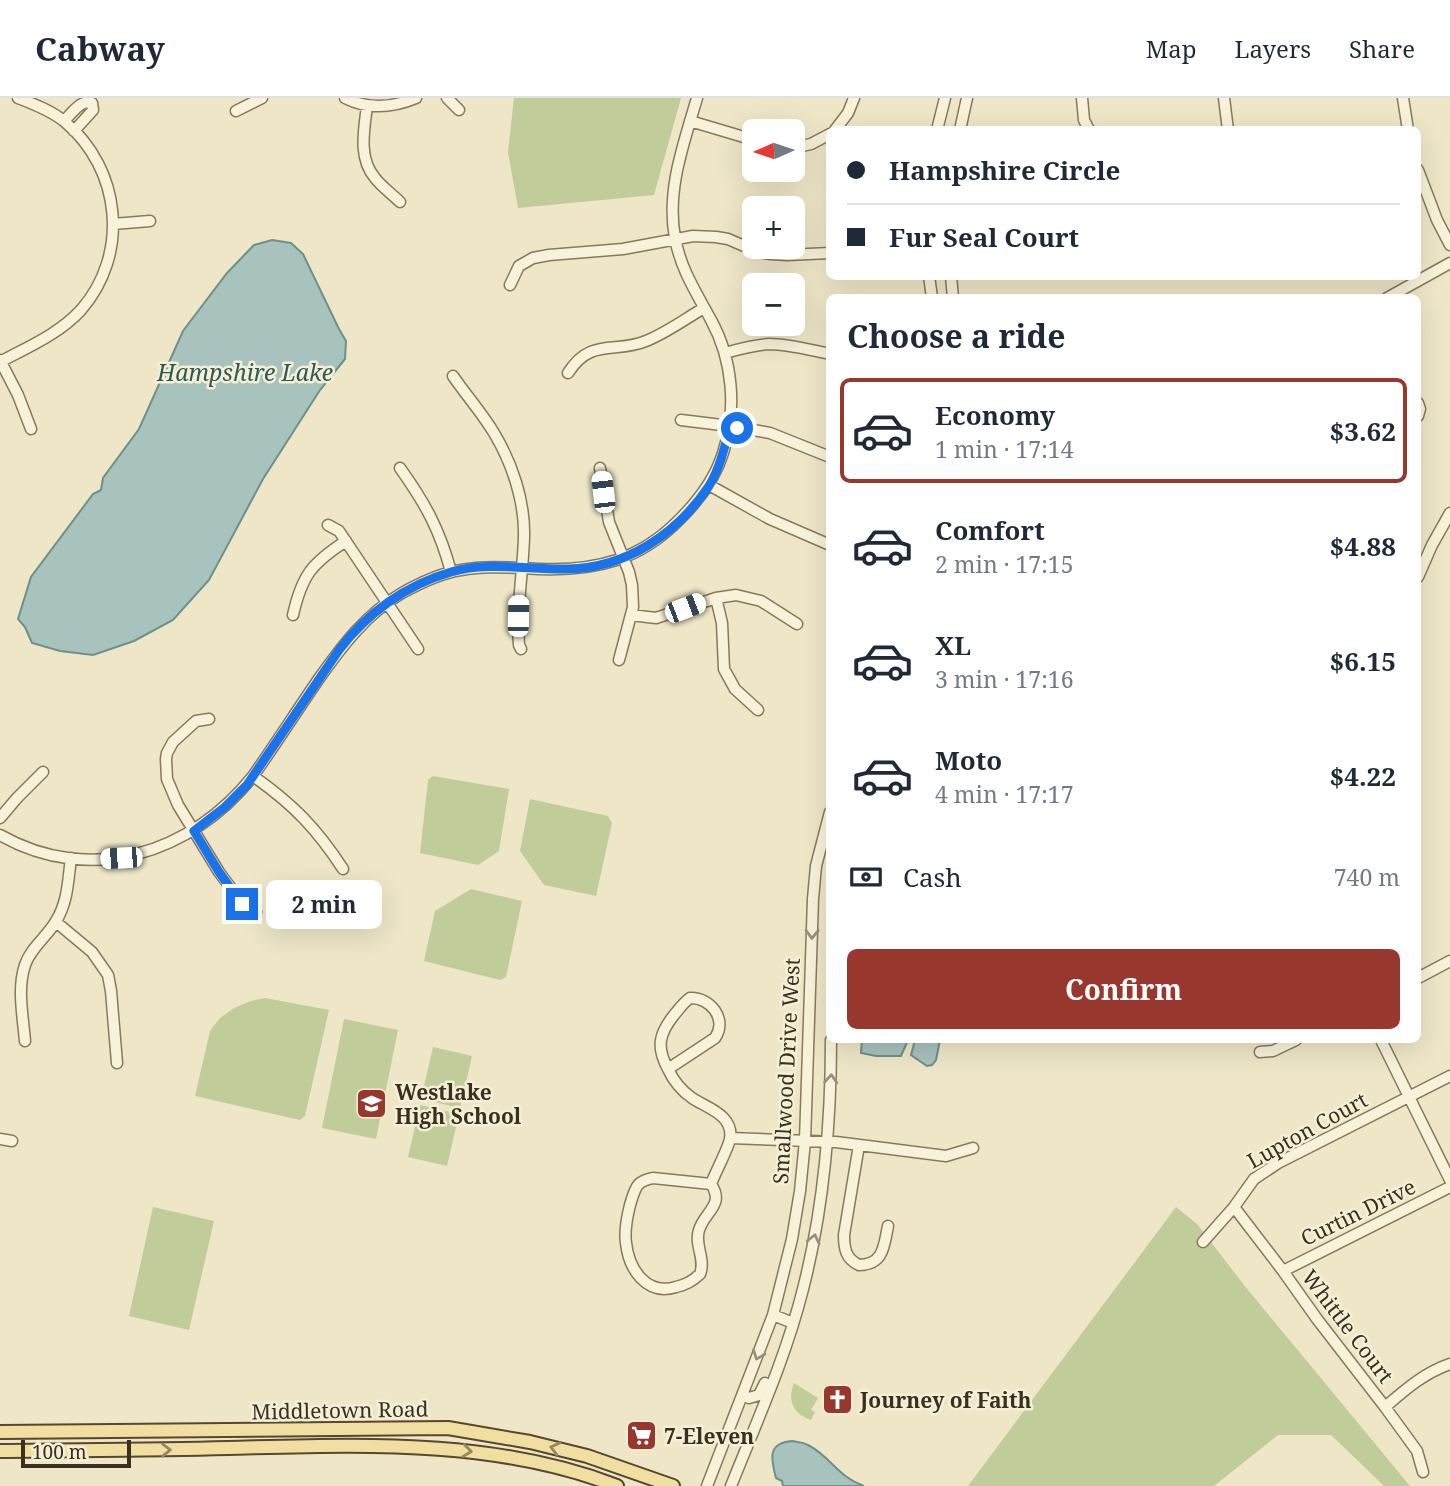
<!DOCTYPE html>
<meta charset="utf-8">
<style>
:root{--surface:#fff;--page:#f2f2f3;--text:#1f2937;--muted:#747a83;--line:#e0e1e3;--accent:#97372d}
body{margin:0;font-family:"Noto Serif",serif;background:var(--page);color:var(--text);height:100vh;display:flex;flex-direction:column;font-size:26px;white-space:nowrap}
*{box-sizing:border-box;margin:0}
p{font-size:23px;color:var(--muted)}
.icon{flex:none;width:38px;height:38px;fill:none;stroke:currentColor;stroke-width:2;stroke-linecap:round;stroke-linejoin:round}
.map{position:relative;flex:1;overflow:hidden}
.drawer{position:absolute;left:826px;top:196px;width:595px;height:749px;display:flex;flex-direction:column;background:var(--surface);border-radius:10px;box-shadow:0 7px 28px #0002}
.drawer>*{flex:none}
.top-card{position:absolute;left:826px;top:28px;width:595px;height:154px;border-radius:10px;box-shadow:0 7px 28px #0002;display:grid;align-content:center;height:154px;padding:0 21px;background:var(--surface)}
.needle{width:46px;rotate:267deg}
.buttons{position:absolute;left:742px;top:21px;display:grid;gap:14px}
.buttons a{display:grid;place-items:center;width:63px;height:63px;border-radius:10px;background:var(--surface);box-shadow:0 7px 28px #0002;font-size:35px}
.scale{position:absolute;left:21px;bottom:18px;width:110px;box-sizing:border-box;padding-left:7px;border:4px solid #3a2f20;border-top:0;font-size:19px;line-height:24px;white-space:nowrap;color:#3a2f20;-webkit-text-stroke:5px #f5efd6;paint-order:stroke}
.end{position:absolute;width:32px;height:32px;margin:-16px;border:9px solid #1a73e8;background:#fff;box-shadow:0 0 0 4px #fff}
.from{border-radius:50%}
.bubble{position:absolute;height:49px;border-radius:10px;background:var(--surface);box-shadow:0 7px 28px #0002;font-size:23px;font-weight:700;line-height:49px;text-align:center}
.car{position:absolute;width:21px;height:42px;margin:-21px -10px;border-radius:9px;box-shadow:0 0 5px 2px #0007;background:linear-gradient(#fff 24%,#345 0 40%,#fff 0 76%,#345 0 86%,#fff 0)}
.top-card b{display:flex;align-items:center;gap:24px;height:66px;font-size:26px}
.top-card b+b{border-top:2px solid var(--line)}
.top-card i{width:18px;height:18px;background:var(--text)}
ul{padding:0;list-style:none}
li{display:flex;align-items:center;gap:21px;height:105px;margin:0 14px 10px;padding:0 7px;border:4px solid transparent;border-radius:10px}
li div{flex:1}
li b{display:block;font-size:26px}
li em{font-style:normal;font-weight:700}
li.selected{border-color:var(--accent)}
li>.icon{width:63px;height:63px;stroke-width:1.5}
h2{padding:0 21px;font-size:32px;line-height:84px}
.pay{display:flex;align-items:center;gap:18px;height:77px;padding:0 21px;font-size:26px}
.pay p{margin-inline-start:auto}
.primary-button{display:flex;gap:14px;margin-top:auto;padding:14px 21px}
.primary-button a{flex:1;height:80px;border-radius:10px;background:var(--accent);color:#fff;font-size:28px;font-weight:700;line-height:80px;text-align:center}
header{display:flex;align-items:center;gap:42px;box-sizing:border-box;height:98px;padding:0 35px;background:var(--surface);border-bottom:2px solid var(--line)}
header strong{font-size:33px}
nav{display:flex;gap:38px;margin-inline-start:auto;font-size:24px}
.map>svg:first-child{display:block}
</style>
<header>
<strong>Cabway</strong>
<nav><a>Map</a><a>Layers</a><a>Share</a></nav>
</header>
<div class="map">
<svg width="1450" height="1388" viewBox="0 0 1450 1388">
<rect width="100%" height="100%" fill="#eee6c7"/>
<path fill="#c1cc9b" d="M 514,0 L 681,0 L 654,97 L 518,110 L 508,54 Z
M 433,678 L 509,691 L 499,753 L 478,767 L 420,755 L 428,682 Z
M 530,701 L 608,718 L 612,725 L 596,798 L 544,787 L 520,753 Z
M 471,791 L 522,803 L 506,879 L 500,882 L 424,863 L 435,813 Z
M 265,900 L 329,912 L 305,1018 L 300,1022 L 195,998 L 210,933 L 220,920 L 234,910 L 251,903 Z
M 344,921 L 398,932 L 376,1041 L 322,1030 Z
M 433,949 L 472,958 L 460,1010 L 421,1001 Z
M 420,1007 L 459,1016 L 447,1068 L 408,1059 Z
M 153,1109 L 214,1123 L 189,1232 L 129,1218 Z
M 1176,1109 L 1197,1126 L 1244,1187 L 1410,1388 L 1384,1388 L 1331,1337 L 1278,1337 L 1214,1388 L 968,1388 Z
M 794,1285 L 818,1300 L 811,1312 L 815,1314 L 811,1322 C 793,1316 787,1303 794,1285 Z"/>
<path fill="#a8c2bd" stroke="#6e908b" stroke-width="2" d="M 272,142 L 291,145 L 303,156 L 339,231 L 346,243 L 345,261 L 320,292 L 263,381 L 209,482 L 173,522 L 134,543 L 93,557 L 60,553 L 32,545 L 25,529 L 18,521 L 31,479 L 93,396 L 101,392 L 103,380 L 139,331 L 183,233 L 227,175 L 254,147 Z
M 862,942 L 908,942 L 901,958 L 876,958 L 861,955 Z
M 915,942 L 940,942 L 936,962 L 932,967 L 927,968 L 911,957 Z
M 792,1343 C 797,1344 803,1344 808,1347 C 830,1358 838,1379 864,1388 L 783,1388 L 782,1383 L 776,1380 C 771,1361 767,1345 792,1343 Z"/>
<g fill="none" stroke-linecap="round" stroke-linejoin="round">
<defs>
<path id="minor" d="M 345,0 C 369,12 392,10 416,0
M 447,0 L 459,12
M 1082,0 L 1084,22 L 1089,32
M 1224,0 L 1228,32
M 1403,0 L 1408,32
M 367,8 C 364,32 358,60 375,80 C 382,89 392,96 400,104
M 236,13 L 262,0
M 64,23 C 72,15 81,1 92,5 L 93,12 L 74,33
M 690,23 L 754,42
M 835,32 L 848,15 L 854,0
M 937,32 L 945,0
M 960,32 L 967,0
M 793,50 L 811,46 L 830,36
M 1418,72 L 1437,122 L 1450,147
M 113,126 L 150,123
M 929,178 L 932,200
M 951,178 L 953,200
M 510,187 L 519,168 L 533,160 L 549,157 L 623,151 L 693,138 L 716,139 L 728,141 L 758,154 L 771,156 L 787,157 L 830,155
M 1387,200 L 1450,165
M 725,255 C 739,251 754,247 769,246 C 789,246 810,252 830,256
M 0,262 L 18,297 L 31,331
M 0,264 C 28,249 59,236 81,212 C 130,156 121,71 65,24 C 52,13 34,6 18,0
M 568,275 C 591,239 615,256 646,243 C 666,235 685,221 704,210
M 453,278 C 466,297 482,315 494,335 C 512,365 525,403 524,439 C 523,475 516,510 519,547 L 521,551
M 1418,305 L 1420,311 L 1418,318
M 681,322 L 730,328 L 770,335 L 830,359
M 400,370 C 425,405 440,432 451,474
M 600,370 L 609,424 L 629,474 L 632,487 L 633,509 L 619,562
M 709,387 L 770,421 L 830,447
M 328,427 L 339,433 L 418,551
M 1418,479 L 1432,447 L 1450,415
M 716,500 L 722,525 L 724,571 L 735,591 L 758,612
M 293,517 C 302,477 312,465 346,443
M 631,517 L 656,520 L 716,500 L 736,497 L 761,503 L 797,526
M 209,621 L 196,623 L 173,644 L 167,655 L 166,661 L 167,681 L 178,707 L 219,774 L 242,805 L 256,814
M 253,678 C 293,706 317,731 343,771
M 0,720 L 17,700 L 43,674
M 0,737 C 90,788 191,756 253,678 C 275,647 296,614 318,582 C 342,548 366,516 402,495 C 420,485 441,475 461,472 C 488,467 514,470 541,471 C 596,473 640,462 680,421 C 699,402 715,381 723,355 C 737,312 733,262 711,222 C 696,194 681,172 675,140 C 666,92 684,45 697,0
M 56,824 L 92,854 L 108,877 L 111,893 L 117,965
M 1418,880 L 1450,863
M 690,900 C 710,899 728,921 715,940 L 668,971 C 656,949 659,936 674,917 C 679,911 683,905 690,900 Z
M 1381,942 L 1450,1082
M 25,943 C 23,919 17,890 25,867 C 31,849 47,839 56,823 C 68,804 68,782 71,760
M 1260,954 L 1273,953 L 1296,942
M 668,971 C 673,982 682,993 692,1000 C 707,1010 734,1017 730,1041 C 728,1051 715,1075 711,1086
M 730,1040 L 836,1044 L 946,1058 L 973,1050
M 0,1041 L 12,1043
M 859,1047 L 844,1137 C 844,1151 846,1161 859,1167 C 884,1167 884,1147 888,1128
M 653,1080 L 711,1086 C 725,1107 705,1113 699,1132 C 694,1147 706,1161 700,1176 C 693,1183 685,1187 676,1189 C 647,1198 629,1172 626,1145 C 624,1132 627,1119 630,1107 C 632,1101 634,1092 638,1087 C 642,1082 648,1081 653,1080 Z
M 1234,1109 L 1283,1173 L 1317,1221 L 1385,1309 L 1417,1353 L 1423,1374
M 1203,1144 L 1234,1109 L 1254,1081 L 1278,1065 L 1450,978
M 1283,1173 L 1450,1089
M 773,1217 L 793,1225
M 743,1297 L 749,1300 L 759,1297 L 765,1285
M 1385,1309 C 1406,1291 1424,1275 1450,1266
M 707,1388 L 773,1217 L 792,1141 L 800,1093 L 805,1043 L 813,801 L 816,768 L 830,714
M 731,1388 C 757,1323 786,1259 803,1191 C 824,1109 831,1026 831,942"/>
<path id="major" d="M 0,1334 L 448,1330 L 530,1344 L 587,1358 L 673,1388
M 0,1353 C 76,1352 152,1352 228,1350 C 359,1347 493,1340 617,1388"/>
</defs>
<use href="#minor" stroke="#89795c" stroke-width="13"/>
<use href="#major" stroke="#574630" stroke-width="16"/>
<use href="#minor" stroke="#f8f2da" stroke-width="10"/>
<use href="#major" stroke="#f0dfa0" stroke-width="12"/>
</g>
<defs><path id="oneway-chevron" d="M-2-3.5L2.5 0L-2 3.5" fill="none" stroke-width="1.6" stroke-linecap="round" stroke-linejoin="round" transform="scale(1.75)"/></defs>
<g stroke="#99907d">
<use href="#oneway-chevron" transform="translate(812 836) rotate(92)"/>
<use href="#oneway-chevron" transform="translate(831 981) rotate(-87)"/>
<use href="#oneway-chevron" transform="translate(814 1141) rotate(-77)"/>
<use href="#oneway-chevron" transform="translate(758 1257) rotate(111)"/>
</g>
<g stroke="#958760">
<use href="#oneway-chevron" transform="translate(555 1350) rotate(-166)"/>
<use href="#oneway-chevron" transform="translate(166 1352) rotate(-1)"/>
<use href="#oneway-chevron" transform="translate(467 1353) rotate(7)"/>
</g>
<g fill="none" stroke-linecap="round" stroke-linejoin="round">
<path stroke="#1a73e8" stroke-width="9" d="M 242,806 L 219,774 L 194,733 L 225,709 L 247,687 L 339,552 C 367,515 406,487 451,474 C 488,463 529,472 568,471 C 626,470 677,436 709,388 C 720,370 725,348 730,328 L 737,330"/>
</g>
<defs>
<symbol id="school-square" viewBox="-11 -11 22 22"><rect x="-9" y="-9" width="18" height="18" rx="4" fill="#97372d" stroke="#f5efd6"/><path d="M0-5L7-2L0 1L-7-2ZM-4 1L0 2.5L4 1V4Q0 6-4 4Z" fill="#fff"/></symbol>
<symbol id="church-square" viewBox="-11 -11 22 22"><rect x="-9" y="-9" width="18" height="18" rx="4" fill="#97372d" stroke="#f5efd6"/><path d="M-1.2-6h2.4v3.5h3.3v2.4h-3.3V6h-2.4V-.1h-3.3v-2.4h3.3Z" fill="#fff"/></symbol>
<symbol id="supermarket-square" viewBox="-11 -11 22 22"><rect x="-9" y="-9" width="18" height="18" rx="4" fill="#97372d" stroke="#f5efd6"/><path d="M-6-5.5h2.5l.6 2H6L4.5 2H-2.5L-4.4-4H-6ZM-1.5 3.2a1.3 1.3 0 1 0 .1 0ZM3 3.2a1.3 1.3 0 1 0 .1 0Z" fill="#fff"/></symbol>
</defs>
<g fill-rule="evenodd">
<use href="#school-square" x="354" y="988" width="35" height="35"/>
<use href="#church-square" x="820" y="1284" width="35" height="35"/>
<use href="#supermarket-square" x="624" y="1320" width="35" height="35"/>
</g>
<g text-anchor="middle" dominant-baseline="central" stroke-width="5" stroke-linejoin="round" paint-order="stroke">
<g font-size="21" fill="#3a2f20" stroke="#f5efd6">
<text transform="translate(786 973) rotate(-87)">Smallwood Drive West</text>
<text transform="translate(1307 1032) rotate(-29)">Lupton Court</text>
<text transform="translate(1358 1114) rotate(-26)">Curtin Drive</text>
<text transform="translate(1348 1228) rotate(53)">Whittle Court</text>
<text transform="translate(340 1312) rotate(-1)">Middletown Road</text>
</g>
<g font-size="21" font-weight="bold" fill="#3a2f20" stroke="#f5efd6" text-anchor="start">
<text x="395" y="994">Westlake<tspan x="395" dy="24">High School</tspan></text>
<text x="860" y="1302">Journey of Faith</text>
<text x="664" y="1338">7-Eleven</text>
</g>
<g font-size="23" font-style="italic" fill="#2f5859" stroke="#f5efd6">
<text x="245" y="274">Hampshire Lake</text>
</g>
</g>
</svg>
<div class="buttons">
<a><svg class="needle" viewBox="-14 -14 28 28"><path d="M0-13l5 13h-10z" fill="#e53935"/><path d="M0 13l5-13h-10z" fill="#747a83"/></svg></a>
<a>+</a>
<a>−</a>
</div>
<div class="scale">100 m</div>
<i class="end from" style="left:737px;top:330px"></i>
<i class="end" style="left:242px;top:806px"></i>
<div class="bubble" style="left:266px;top:782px;width:116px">2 min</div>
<i class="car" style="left:603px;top:394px;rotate:353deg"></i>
<i class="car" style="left:685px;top:510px;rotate:69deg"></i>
<i class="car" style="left:518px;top:518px;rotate:1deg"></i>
<i class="car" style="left:121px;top:760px;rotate:267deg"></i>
<div class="top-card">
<b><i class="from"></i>Hampshire Circle</b>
<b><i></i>Fur Seal Court</b>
</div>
<section class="drawer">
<h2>Choose a ride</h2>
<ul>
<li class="selected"><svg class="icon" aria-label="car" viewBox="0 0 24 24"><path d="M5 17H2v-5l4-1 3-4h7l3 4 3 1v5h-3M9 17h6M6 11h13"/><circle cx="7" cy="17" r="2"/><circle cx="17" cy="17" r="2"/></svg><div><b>Economy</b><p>1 min · 17:14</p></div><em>$3.62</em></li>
<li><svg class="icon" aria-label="car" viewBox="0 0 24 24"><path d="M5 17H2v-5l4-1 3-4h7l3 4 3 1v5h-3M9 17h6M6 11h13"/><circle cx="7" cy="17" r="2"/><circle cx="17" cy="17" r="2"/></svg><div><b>Comfort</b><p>2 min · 17:15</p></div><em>$4.88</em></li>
<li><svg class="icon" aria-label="car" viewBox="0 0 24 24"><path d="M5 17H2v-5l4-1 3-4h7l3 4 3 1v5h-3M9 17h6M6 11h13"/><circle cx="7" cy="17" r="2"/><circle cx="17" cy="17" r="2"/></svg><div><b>XL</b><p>3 min · 17:16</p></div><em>$6.15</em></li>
<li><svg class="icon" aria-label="car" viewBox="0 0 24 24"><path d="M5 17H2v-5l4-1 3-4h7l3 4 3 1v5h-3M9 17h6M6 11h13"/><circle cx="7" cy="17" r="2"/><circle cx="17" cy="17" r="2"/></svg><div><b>Moto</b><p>4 min · 17:17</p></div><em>$4.22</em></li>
</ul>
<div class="pay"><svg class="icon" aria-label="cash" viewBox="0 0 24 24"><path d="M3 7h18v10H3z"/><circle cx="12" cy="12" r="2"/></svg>Cash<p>740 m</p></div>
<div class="primary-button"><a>Confirm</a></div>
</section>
</div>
